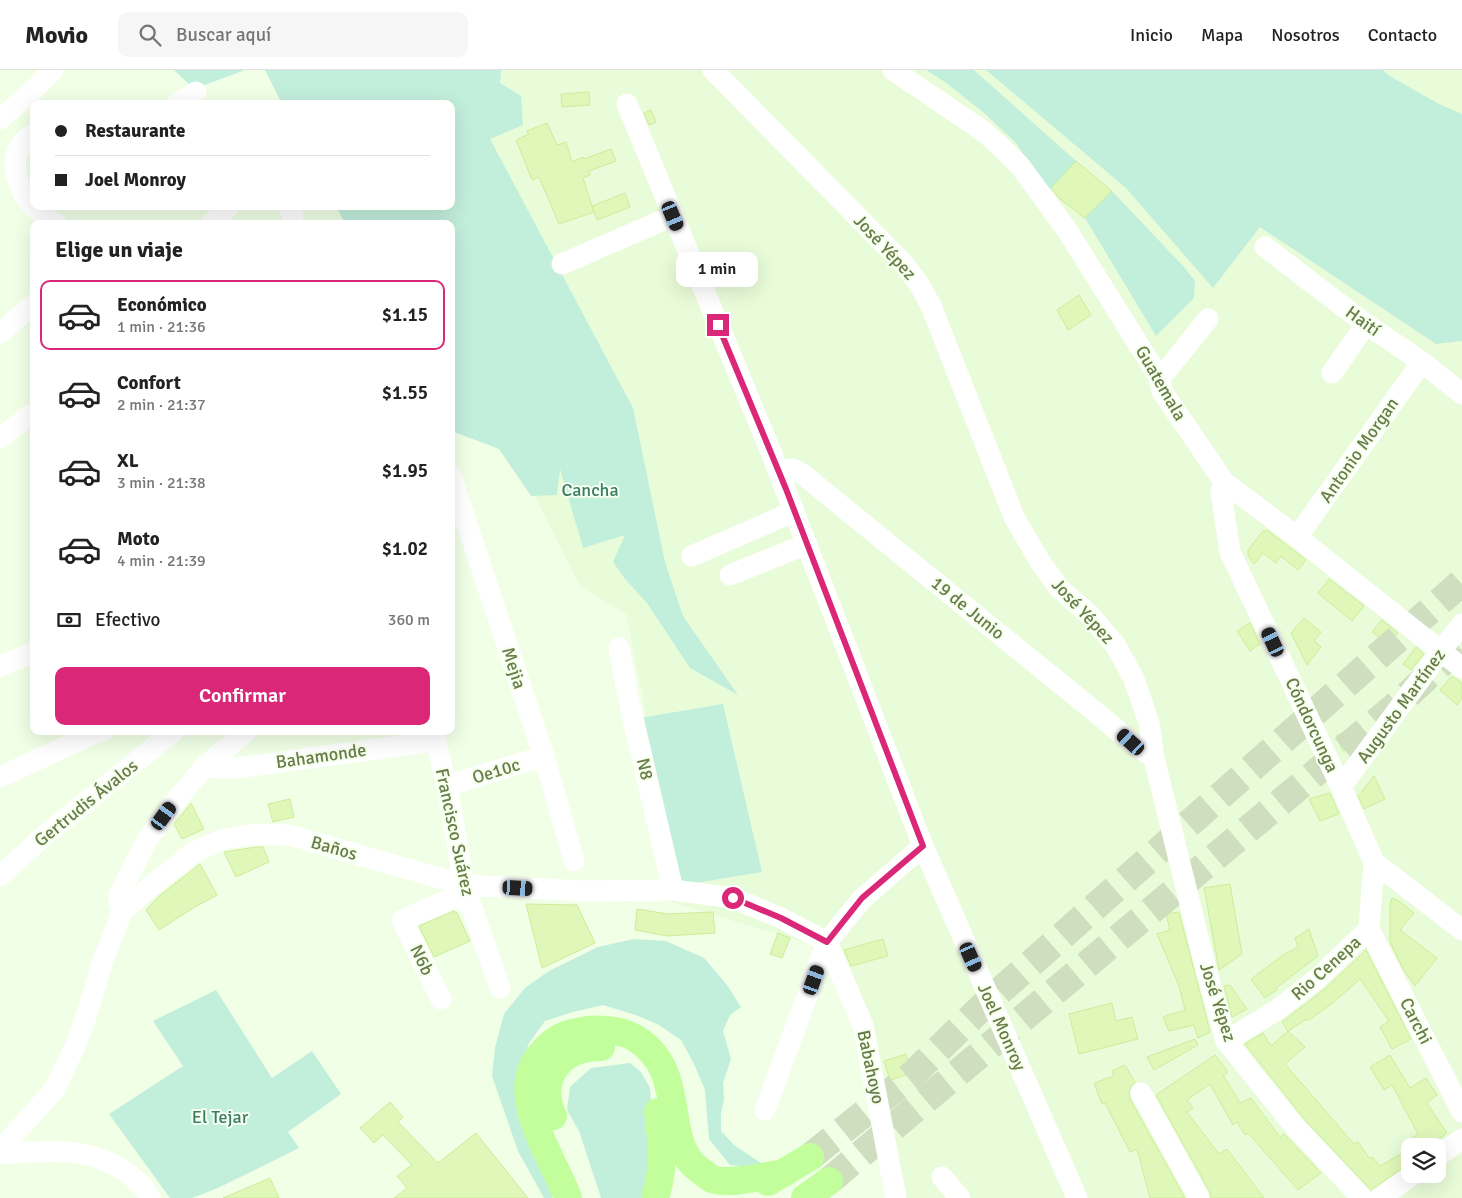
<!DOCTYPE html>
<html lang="es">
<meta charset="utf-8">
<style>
:root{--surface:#fff;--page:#f6f6f6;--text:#222;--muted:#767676;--line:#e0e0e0;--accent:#db2777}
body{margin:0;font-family:Signika,sans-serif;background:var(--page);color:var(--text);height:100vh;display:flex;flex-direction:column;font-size:19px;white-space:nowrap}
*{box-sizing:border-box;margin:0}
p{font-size:16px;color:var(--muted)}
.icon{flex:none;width:28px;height:28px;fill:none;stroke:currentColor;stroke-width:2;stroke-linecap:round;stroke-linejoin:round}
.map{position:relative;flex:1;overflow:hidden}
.drawer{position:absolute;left:30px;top:150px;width:425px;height:515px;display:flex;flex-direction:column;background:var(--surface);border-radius:10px;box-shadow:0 5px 20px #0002}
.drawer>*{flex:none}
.banner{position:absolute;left:30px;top:30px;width:425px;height:110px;border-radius:10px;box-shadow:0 5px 20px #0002;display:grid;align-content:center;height:110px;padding:0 25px;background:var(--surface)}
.tools{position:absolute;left:1401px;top:1068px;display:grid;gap:10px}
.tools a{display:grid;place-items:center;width:45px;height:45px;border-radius:10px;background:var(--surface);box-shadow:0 5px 20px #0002;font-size:25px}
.end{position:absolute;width:22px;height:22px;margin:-11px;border:6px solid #db2777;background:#fff;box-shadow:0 0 0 2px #fff}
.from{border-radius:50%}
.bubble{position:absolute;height:35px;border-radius:10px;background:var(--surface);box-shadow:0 5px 20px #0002;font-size:16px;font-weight:600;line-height:35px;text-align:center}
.car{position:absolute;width:15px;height:30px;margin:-15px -8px;border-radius:6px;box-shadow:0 0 4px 1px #0007;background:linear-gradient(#222 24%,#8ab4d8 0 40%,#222 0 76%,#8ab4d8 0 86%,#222 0)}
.banner b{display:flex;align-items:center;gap:18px;height:48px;font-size:19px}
.banner b+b{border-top:1px solid var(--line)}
.banner i{width:12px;height:12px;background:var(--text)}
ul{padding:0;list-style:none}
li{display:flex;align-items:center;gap:15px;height:70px;margin:0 10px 8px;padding:0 15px;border:2px solid transparent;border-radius:10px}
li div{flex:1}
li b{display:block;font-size:19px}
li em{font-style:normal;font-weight:600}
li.current{border-color:var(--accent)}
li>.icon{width:45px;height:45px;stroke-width:1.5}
h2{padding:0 25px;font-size:22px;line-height:60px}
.pay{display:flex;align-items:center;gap:12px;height:55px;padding:0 25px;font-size:19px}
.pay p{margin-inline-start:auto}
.primary-button{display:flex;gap:10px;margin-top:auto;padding:10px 25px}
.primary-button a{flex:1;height:58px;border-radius:10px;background:var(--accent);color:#fff;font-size:20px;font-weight:600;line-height:58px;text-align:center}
header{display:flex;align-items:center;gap:30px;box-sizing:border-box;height:70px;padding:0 25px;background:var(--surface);border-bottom:1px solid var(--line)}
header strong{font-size:24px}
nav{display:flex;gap:28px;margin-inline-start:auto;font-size:18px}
.search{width:350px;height:45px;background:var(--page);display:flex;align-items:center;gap:12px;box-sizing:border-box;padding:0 18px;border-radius:10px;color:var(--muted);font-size:19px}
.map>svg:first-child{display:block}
</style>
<header>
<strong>Movio</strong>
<div class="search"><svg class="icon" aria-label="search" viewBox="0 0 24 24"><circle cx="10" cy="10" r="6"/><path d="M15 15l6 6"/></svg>Buscar aquí</div>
<nav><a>Inicio</a><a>Mapa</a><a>Nosotros</a><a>Contacto</a></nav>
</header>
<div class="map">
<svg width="1462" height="1128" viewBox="0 0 1462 1128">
<rect width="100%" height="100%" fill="#f0ffe6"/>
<path fill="#e9fcd9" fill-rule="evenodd" d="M 322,0 L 1462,0 L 1462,1128 L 904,1128 L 838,883 L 665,830 L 643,628 L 626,544 L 580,516 L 451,258 L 451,34 ZM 1410,1076 L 1438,1076 L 1438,1104 L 1410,1104 Z"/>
<path fill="#c2eedc" d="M 174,0 L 245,0 L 194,19 Z
M 265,0 L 501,0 L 500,13 L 521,26 L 523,55 L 490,69 L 633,338 L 665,492 L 683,546 L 738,625 L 690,598 L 647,533 L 625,509 L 613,492 L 625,465 L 583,478 L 560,399 L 557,425 L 531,426 L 499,379 L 454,362 L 451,358 L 451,154 L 345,154 L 336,136 L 451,136 L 451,34 L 282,34 Z
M 926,0 L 974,0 L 1076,91 L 1049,121 L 1015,72 L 984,43 L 945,12 Z
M 986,0 L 1383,0 L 1388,5 L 1439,34 L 1462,44 L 1462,271 L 1436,274 L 1260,157 L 1213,218 L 1126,118 Z
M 1112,121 L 1184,197 L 1195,211 L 1194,228 L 1156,266 L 1085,148 Z
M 723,634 L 762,802 L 677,816 L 634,649 Z
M 634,869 L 666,871 L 704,888 L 727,915 L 741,937 L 730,945 L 723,961 L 731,989 L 723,1013 L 724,1029 L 721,1044 L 721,1061 L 734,1075 L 765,1096 L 751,1097 L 730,1095 L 709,1069 L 705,1020 L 694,994 L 681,970 L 659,955 L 636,945 L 603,935 L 573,942 L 545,951 L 529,973 L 521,995 L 553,1126 L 552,1128 L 544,1128 L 518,1081 L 492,1006 L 495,978 L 504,944 L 525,918 L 549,901 L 598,877 Z
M 216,920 L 272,1008 L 312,981 L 341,1024 L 288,1062 L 299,1078 L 218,1118 L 192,1128 L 170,1128 L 109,1044 L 183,996 L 153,951 Z
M 630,993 L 641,1002 L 650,1018 L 655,1089 L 649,1128 L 601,1128 L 579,1061 L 567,1040 L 570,1017 L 591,998 Z"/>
<path fill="#e0f7ba" stroke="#cdec99" d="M 589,22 L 590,35 L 562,37 L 561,24 Z
M 651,40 L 656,52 L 649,55 L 644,43 Z
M 547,53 L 557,75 L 566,72 L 572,92 L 583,87 L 584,89 L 611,79 L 616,91 L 589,101 L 590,105 L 583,108 L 594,142 L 559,154 L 539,107 L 532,110 L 516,70 L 529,64 L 527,61 Z
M 1076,91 L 1112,121 L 1085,148 L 1060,129 L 1051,118 Z
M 625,123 L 630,137 L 597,150 L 592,136 Z
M 1079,225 L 1091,245 L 1068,260 L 1057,240 Z
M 1267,460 L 1306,490 L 1298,500 L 1281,486 L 1276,493 L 1263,483 L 1254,494 L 1248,486 L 1248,480 L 1263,461 Z
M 1329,509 L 1364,536 L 1352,551 L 1318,523 Z
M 1304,548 L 1321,562 L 1314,571 L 1321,577 L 1307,595 L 1291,563 Z
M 1382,550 L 1398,563 L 1392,571 L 1385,565 L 1381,569 L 1372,562 Z
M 1250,553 L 1260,574 L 1250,581 L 1237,561 Z
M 1416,577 L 1424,584 L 1411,600 L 1403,594 Z
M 1452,606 L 1462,613 L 1462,628 L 1457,635 L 1440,620 Z
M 1348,661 L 1354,676 L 1343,681 L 1336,666 Z
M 1374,706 L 1385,729 L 1364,739 L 1358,726 Z
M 1330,723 L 1339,744 L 1320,751 L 1309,729 Z
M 290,729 L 294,747 L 273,752 L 268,734 Z
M 191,733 L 204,759 L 182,769 L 174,754 Z
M 256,777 L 263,777 L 269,792 L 236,807 L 224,782 Z
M 200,794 L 217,825 L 195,837 L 159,860 L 146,840 L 159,826 Z
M 1230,814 L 1242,884 L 1219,900 L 1204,818 Z
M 1392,828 L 1399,831 L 1414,843 L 1400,860 L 1437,888 L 1415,916 L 1403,899 L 1390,872 L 1390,835 Z
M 526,834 L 577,835 L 595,873 L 542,898 Z
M 637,839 L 668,844 L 713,842 L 715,863 L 667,866 L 635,860 Z
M 454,841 L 457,843 L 470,871 L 434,887 L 419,856 Z
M 1179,842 L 1210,962 L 1198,968 L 1194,955 L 1169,961 L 1163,947 L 1185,940 L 1179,916 L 1157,864 L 1170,860 L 1166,844 Z
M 1309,859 L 1318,886 L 1276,918 L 1277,920 L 1265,928 L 1251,909 L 1283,885 L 1298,877 L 1295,868 Z
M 778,863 L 790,868 L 782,888 L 770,884 Z
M 883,869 L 888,886 L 851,896 L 844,880 Z
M 1366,880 L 1411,969 L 1392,979 L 1380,957 L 1389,951 L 1360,909 L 1333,933 L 1309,950 L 1307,949 L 1288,961 L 1282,952 L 1326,918 Z
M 1230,915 L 1247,939 L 1232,947 L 1224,916 Z
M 1112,933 L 1116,951 L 1132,947 L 1138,969 L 1079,984 L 1069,944 Z
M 1288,961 L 1305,977 L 1285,994 L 1354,1074 L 1358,1072 L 1370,1089 L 1372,1087 L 1380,1096 L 1410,1079 L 1410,1093 L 1371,1120 L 1305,1050 L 1245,974 L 1263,963 L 1271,976 Z
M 1195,969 L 1198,975 L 1154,1000 L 1147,987 Z
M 906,984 L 912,1003 L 890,1010 L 884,991 Z
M 1215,985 L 1228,1002 L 1223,1005 L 1240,1033 L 1251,1028 L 1280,1067 L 1284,1064 L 1321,1103 L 1298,1120 L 1248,1063 L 1245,1065 L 1237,1052 L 1233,1055 L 1210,1014 L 1187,1030 L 1193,1038 L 1187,1042 L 1219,1084 L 1227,1079 L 1264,1128 L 1211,1128 L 1210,1122 L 1156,1025 Z
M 1390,985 L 1410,1018 L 1426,1008 L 1437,1025 L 1427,1033 L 1447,1063 L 1430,1076 L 1401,1076 L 1418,1064 L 1392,1015 L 1384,1020 L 1370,997 Z
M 1125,995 L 1135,1012 L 1131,1016 L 1129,1022 L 1130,1029 L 1185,1128 L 1150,1128 L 1137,1079 L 1130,1082 L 1105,1033 L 1102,1034 L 1094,1013 L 1114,1006 L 1112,1001 Z
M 390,1032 L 403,1047 L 398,1052 L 438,1093 L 476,1063 L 528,1128 L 394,1128 L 407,1118 L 397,1106 L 412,1095 L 383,1065 L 374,1073 L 360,1058 Z
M 270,1108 L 279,1128 L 223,1128 Z"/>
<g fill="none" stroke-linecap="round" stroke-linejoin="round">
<path stroke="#cedebe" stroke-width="28" stroke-dasharray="28 14" stroke-linecap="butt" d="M 810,1087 L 913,1004 L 983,936 L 1462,512
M 829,1111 L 1400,632 L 1462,574"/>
<path stroke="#fff" stroke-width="21" d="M 713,0 L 904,194 L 919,214 L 931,236 L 1015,449 L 1041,493 L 1059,518 L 1090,545 L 1116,576 L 1134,609 L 1149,653 L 1154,688 L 1206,899 L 1226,971 L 1296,1058 L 1362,1128
M 893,0 L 983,61 L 1001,77 L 1020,96 L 1067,160 L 1159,307 L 1162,321 L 1224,412 L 1297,467 L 1462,598
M 177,34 L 196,22
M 627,34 L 771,382 L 923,776 L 1077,1128
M 0,49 L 27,26 L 53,0
M 34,64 C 6,78 14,112 29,132 C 35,141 48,148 57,154
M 288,136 L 293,144 L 292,154
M 211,154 L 229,136
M 1265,177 L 1366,254 L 1422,292 L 1462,324
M 562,194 L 673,146
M 0,263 L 34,234
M 1332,303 L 1366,254
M 1159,307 L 1167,300 L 1208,249
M 0,368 L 28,346
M 778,401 L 793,399 L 801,403 L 1104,649 L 1131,672 L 1154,688
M 451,406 L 544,686 L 574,791
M 1224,412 L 1221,422 L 1230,482 L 1341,717 L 1374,792 L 1462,860
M 1297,467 L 1422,292
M 692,486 L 793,442
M 730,505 L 807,474
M 619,578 L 629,631 L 673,820
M 0,596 L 34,582
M 433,661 L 447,716 L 464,815 L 500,918
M 206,695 L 216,698 L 236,698 L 436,671
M 0,707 L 97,662 L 104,661
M 447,716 L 544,686
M 1341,717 L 1441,581 L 1462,554
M 0,806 L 44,766 L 174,661
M 122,842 L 119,834 L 119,825 L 147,770 L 173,734 L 206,695 L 247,661
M 1369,859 L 1462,1042
M 827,872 L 863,955 L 896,1128
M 441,929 L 402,850 L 453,828 L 457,828 L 471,836
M 1226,971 L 1277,940 L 1318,908 L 1369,859 L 1374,792
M 1141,1023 L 1199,1128
M 765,1040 L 827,872 L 862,829 L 923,776
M 0,1080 L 55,1019 L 75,976 L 87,944 L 103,890 L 122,842 L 151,816 L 194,782 L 224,769 L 255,764 L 289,765 L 464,815 L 586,821 L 673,820 L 733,828 L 781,848 L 827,872
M 0,1084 C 44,1081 89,1075 127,1103 C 137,1111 144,1116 150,1128
M 1438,1086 L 1462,1069
M 942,1107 L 960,1128
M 1380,1128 L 1414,1104"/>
<path stroke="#c2ff9c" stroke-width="28" d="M 553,1046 C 536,1008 560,977 601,977
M 768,1112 L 810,1087
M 568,1128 C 553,1087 506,1024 541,984 C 549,974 557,968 568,964 C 589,958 616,957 635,968 C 689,1000 661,1070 697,1098 C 701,1101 707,1106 712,1109 C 728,1115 766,1106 784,1103
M 655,1128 C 665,1097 662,1073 658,1042
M 805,1128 L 829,1111"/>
</g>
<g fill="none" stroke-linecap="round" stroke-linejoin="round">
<path stroke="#db2777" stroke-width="6" d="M 718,255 L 786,419 L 923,776 L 862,828 L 827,872 L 781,848 L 733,828"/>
</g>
<g text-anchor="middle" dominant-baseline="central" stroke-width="4" stroke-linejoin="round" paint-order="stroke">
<g font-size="18" fill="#697b47" stroke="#f5ffee">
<text transform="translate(885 177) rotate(47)">José Yépez</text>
<text transform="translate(1363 251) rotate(36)">Haití</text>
<text transform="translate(1161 313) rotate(60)">Guatemala</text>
<text transform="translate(1359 380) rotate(-55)">Antonio Morgan</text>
<text transform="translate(968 538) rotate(39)">19 de Junio</text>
<text transform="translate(1083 541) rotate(47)">José Yépez</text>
<text transform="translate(514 598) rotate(72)">Mejia</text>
<text transform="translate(1401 636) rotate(-54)">Augusto Martínez</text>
<text transform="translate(1312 655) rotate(65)">Cóndorcunga</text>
<text transform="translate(321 686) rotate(-8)">Bahamonde</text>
<text transform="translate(645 699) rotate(77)">N8</text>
<text transform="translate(496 701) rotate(-17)">Oe10c</text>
<text transform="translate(86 733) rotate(-39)">Gertrudis Ávalos</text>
<text transform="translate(455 762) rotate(78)">Francisco Suárez</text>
<text transform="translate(334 778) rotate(16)">Baños</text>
<text transform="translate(422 890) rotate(64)">N6b</text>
<text transform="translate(1326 898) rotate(-42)">Rio Cenepa</text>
<text transform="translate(1218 932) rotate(72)">José Yépez</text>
<text transform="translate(1416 951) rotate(63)">Carchi</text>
<text transform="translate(1002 957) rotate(66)">Joel Monroy</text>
<text transform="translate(871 997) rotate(78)">Babahoyo</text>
</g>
<g font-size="18" fill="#3b7c69" stroke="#f5ffee">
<text x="590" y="420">Cancha</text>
<text x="220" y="1047">El Tejar</text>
</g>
</g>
</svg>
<div class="tools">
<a><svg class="icon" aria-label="layers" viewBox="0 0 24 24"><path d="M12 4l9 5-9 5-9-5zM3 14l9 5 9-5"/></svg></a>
</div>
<i class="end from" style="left:733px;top:828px"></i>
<i class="end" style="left:718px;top:255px"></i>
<div class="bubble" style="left:676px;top:182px;width:82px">1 min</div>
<i class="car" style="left:673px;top:146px;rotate:157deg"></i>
<i class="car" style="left:1273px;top:572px;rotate:335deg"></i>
<i class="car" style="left:1131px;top:672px;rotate:312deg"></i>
<i class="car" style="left:164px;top:746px;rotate:36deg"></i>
<i class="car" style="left:518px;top:818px;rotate:93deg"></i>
<i class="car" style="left:971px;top:887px;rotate:156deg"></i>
<i class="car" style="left:814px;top:910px;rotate:20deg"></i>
<div class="banner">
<b><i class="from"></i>Restaurante</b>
<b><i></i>Joel Monroy</b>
</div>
<section class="drawer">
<h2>Elige un viaje</h2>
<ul>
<li class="current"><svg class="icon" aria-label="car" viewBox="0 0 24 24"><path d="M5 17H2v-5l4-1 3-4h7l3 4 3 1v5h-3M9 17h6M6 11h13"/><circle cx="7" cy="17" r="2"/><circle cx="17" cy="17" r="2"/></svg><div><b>Económico</b><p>1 min · 21:36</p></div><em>$1.15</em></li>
<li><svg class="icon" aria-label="car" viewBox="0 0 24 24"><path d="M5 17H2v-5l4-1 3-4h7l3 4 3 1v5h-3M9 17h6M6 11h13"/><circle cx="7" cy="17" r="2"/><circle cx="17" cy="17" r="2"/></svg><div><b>Confort</b><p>2 min · 21:37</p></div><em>$1.55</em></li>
<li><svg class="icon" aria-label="car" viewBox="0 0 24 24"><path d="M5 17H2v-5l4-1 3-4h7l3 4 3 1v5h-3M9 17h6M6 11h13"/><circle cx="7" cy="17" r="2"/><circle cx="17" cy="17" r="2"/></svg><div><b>XL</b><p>3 min · 21:38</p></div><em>$1.95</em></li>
<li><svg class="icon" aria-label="car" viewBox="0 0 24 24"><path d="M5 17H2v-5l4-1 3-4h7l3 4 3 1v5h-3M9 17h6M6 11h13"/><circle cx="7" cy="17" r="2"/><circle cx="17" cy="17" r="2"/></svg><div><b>Moto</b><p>4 min · 21:39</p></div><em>$1.02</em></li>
</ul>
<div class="pay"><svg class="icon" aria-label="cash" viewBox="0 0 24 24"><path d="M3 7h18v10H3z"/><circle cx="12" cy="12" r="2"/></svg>Efectivo<p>360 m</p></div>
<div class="primary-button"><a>Confirmar</a></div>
</section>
</div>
